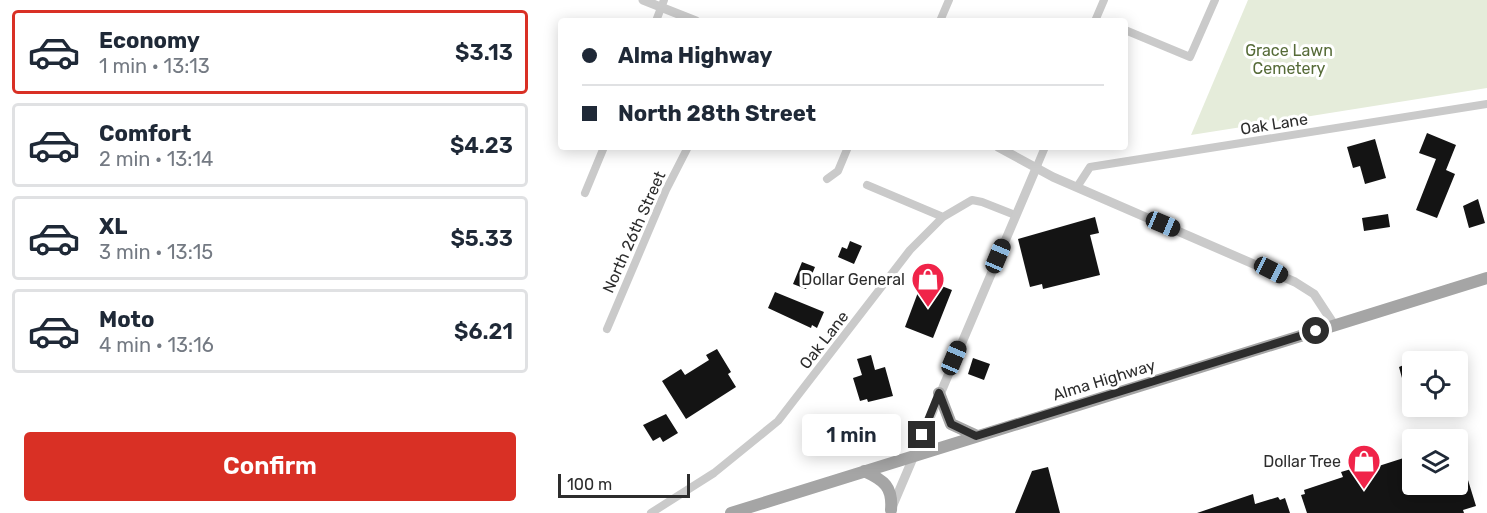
<!DOCTYPE html>
<meta charset="utf-8">
<style>
:root{--surface:#fff;--page:#f2f2f3;--text:#1f2937;--muted:#747a83;--line:#e0e1e3;--accent:#d93025}
body{margin:0;font-family:Rubik,sans-serif;background:var(--page);color:var(--text);height:100vh;display:flex;flex-direction:column;font-size:22px;white-space:nowrap}
*{box-sizing:border-box;margin:0}
p{font-size:20px;color:var(--muted)}
.icon{flex:none;width:33px;height:33px;fill:none;stroke:currentColor;stroke-width:2;stroke-linecap:round;stroke-linejoin:round}
.map{position:relative;flex:1;overflow:hidden}
.drawer{display:flex;flex-direction:column;background:var(--surface);width:540px}
.drawer>*{flex:none}
.banner{position:absolute;left:18px;top:18px;width:570px;height:132px;border-radius:6px;box-shadow:0 3px 15px #0003;display:grid;align-content:center;height:132px;padding:0 24px;background:var(--surface)}
.controls{position:absolute;left:862px;top:351px;display:grid;gap:12px}
.controls a{display:grid;place-items:center;width:66px;height:66px;border-radius:6px;background:var(--surface);box-shadow:0 3px 15px #0003;font-size:30px}
.scale{position:absolute;left:18px;bottom:15px;width:132px;box-sizing:border-box;padding-left:6px;border:3px solid #2d2d2d;border-top:0;font-size:16px;line-height:21px;white-space:nowrap;color:#2d2d2d;-webkit-text-stroke:4px #fff;paint-order:stroke}
.end{position:absolute;width:27px;height:27px;margin:-14px;border:8px solid #2d2d2d;background:#fff;box-shadow:0 0 0 3px #fff}
.from{border-radius:50%}
.bubble{position:absolute;height:42px;border-radius:6px;background:var(--surface);box-shadow:0 3px 15px #0003;font-size:20px;font-weight:600;line-height:42px;text-align:center}
.car{position:absolute;width:18px;height:36px;margin:-18px -9px;border-radius:8px;box-shadow:0 0 4px 2px #0007;background:linear-gradient(#222 24%,#8ab4d8 0 40%,#222 0 76%,#8ab4d8 0 86%,#222 0)}
.banner b{display:flex;align-items:center;gap:21px;height:57px;font-size:22px}
.banner b+b{border-top:2px solid var(--line)}
.banner i{width:15px;height:15px;background:var(--text)}
ul{padding:10px 0 0;list-style:none}
li{display:flex;align-items:center;gap:18px;height:84px;margin:0 12px 9px;padding:0 12px;border:3px solid var(--line);border-radius:6px}
li div{flex:1}
li b{display:block;font-size:22px}
li em{font-style:normal;font-weight:600}
li.selected{border-color:var(--accent)}
li>.icon{width:54px;height:54px;stroke-width:1.5}
.button{display:flex;gap:12px;margin-top:auto;padding:12px 24px}
.button a{flex:1;height:69px;border-radius:6px;background:var(--accent);color:#fff;font-size:24px;font-weight:600;line-height:69px;text-align:center}
main{display:flex;flex:1;min-height:0}
.map>svg:first-child{display:block}
</style>
<main>
<section class="drawer">
<ul>
<li class="selected"><svg class="icon" aria-label="car" viewBox="0 0 24 24"><path d="M5 17H2v-5l4-1 3-4h7l3 4 3 1v5h-3M9 17h6M6 11h13"/><circle cx="7" cy="17" r="2"/><circle cx="17" cy="17" r="2"/></svg><div><b>Economy</b><p>1 min · 13:13</p></div><em>$3.13</em></li>
<li><svg class="icon" aria-label="car" viewBox="0 0 24 24"><path d="M5 17H2v-5l4-1 3-4h7l3 4 3 1v5h-3M9 17h6M6 11h13"/><circle cx="7" cy="17" r="2"/><circle cx="17" cy="17" r="2"/></svg><div><b>Comfort</b><p>2 min · 13:14</p></div><em>$4.23</em></li>
<li><svg class="icon" aria-label="car" viewBox="0 0 24 24"><path d="M5 17H2v-5l4-1 3-4h7l3 4 3 1v5h-3M9 17h6M6 11h13"/><circle cx="7" cy="17" r="2"/><circle cx="17" cy="17" r="2"/></svg><div><b>XL</b><p>3 min · 13:15</p></div><em>$5.33</em></li>
<li><svg class="icon" aria-label="car" viewBox="0 0 24 24"><path d="M5 17H2v-5l4-1 3-4h7l3 4 3 1v5h-3M9 17h6M6 11h13"/><circle cx="7" cy="17" r="2"/><circle cx="17" cy="17" r="2"/></svg><div><b>Moto</b><p>4 min · 13:16</p></div><em>$6.21</em></li>
</ul>
<div class="button"><a>Confirm</a></div>
</section>
<div class="map">
<svg width="947" height="513" viewBox="0 0 947 513">
<rect width="100%" height="100%" fill="#fff"/>
<path fill="#e5ecda" d="M 708,0 L 947,0 L 947,88 L 651,135 Z"/>
<path fill="#141414" d="M 887,133 L 916,145 L 906,170 L 915,174 L 897,218 L 876,210 L 896,159 L 879,153 Z
M 835,139 L 846,178 L 825,184 L 820,166 L 813,168 L 807,147 Z
M 938,199 L 945,223 L 929,228 L 923,206 Z
M 848,214 L 850,227 L 824,231 L 822,218 Z
M 555,217 L 559,233 L 550,235 L 560,275 L 503,289 L 502,284 L 490,287 L 478,239 Z
M 310,241 L 322,246 L 314,264 L 298,257 L 302,247 L 307,249 Z
M 262,262 L 275,267 L 266,289 L 253,284 Z
M 383,279 L 412,290 L 393,338 L 365,327 Z
M 235,292 L 284,312 L 277,328 L 272,325 L 271,328 L 228,308 Z
M 177,349 L 191,372 L 188,374 L 196,387 L 146,419 L 122,381 L 141,369 L 145,375 L 169,360 L 166,355 Z
M 897,353 L 899,362 L 873,361 L 873,380 L 870,376 L 862,378 L 859,367 L 866,364 L 865,361 Z
M 331,355 L 335,370 L 345,367 L 353,396 L 328,402 L 327,399 L 320,401 L 313,378 L 322,375 L 317,359 Z
M 433,358 L 450,364 L 444,380 L 428,374 Z
M 126,414 L 138,433 L 123,442 L 120,437 L 113,441 L 103,425 Z
M 920,454 L 936,506 L 923,510 L 924,513 L 767,513 L 761,495 L 765,494 L 764,490 L 803,477 L 801,472 L 818,467 L 820,472 L 873,455 L 873,484 L 918,484 Z
M 508,467 L 520,513 L 475,513 L 492,471 Z
M 713,494 L 715,504 L 738,497 L 740,500 L 745,498 L 750,513 L 657,513 Z"/>
<g fill="none" stroke-linecap="round" stroke-linejoin="round">
<path stroke="#cacaca" stroke-width="8" d="M 116,21 L 124,0
M 400,21 L 409,0
M 555,21 L 564,0
M 585,30 L 650,57 L 675,0
M 497,166 L 505,147
M 287,179 L 298,171 L 308,147
M 327,185 L 403,217
M 537,187 L 550,167 L 947,104
M 45,193 L 64,147
M 67,329 L 126,190 L 148,147
M 111,513 L 174,473 L 238,421 L 370,250 L 403,217 L 432,200 L 442,202 L 475,215"/>
<path stroke="#cacaca" stroke-width="9" d="M 103,0 L 156,21
M 458,147 L 513,177 L 755,282 L 774,294 L 795,326
M 353,505 L 497,166"/>
<path stroke="#a5a5a5" stroke-width="12" d="M 399,393 L 411,424 L 437,436
M 324,471 C 344,480 353,487 351,510
M 191,513 L 947,278"/>
</g>
<g fill="none" stroke-linecap="round" stroke-linejoin="round">
<path stroke="#2d2d2d" stroke-width="8" d="M 382,435 L 399,393 L 411,424 L 436,436 L 776,331"/>
</g>
<defs>
<symbol id="shop-pin" viewBox="-11 -11 22 30"><path d="M0 17L-7.5 6A9.5 9.5 0 1 1 7.5 6Z" fill="#f02449" stroke="#fff"/><path d="M-5-2.5h2.3a2.7 3.5 0 0 1 5.4 0H5L5.5 6h-11ZM-1.5-2.5h3a1.5 2.3 0 0 0-3 0Z" fill="#fff"/></symbol>
</defs>
<g fill-rule="evenodd">
<use href="#shop-pin" x="369" y="260" width="38" height="52"/>
<use href="#shop-pin" x="805" y="442" width="38" height="52"/>
</g>
<g text-anchor="middle" dominant-baseline="central" stroke-width="6" stroke-linejoin="round" paint-order="stroke">
<g font-size="16" fill="#566b38" stroke="#fff">
<text x="749" y="50">Grace Lawn<tspan x="749" dy="18">Cemetery</tspan></text>
</g>
<g font-size="16" fill="#2d2d2d" stroke="#fff">
<text transform="translate(734 124) rotate(-9)">Oak Lane</text>
<text transform="translate(94 232) rotate(-66)">North 26th Street</text>
<text transform="translate(284 340) rotate(-52)">Oak Lane</text>
<text transform="translate(564 380) rotate(-17)">Alma Highway</text>
</g>
<g font-size="16" fill="#2d2d2d" stroke="#fff" text-anchor="end">
<text x="365" y="279">Dollar General</text>
<text x="801" y="461">Dollar Tree</text>
</g>
</g>
</svg>
<div class="controls">
<a><svg class="icon" aria-label="locate" viewBox="0 0 24 24"><circle cx="12" cy="12" r="6"/><path d="M12 2v4M12 18v4M2 12h4M18 12h4"/></svg></a>
<a><svg class="icon" aria-label="layers" viewBox="0 0 24 24"><path d="M12 4l9 5-9 5-9-5zM3 14l9 5 9-5"/></svg></a>
</div>
<div class="scale">100 m</div>
<i class="end from" style="left:776px;top:331px"></i>
<i class="end" style="left:382px;top:435px"></i>
<div class="bubble" style="left:262px;top:414px;width:99px">1 min</div>
<i class="car" style="left:623px;top:224px;rotate:113deg"></i>
<i class="car" style="left:458px;top:256px;rotate:23deg"></i>
<i class="car" style="left:731px;top:270px;rotate:117deg"></i>
<i class="car" style="left:414px;top:358px;rotate:23deg"></i>
<div class="banner">
<b><i class="from"></i>Alma Highway</b>
<b><i></i>North 28th Street</b>
</div>
</div>
</main>
